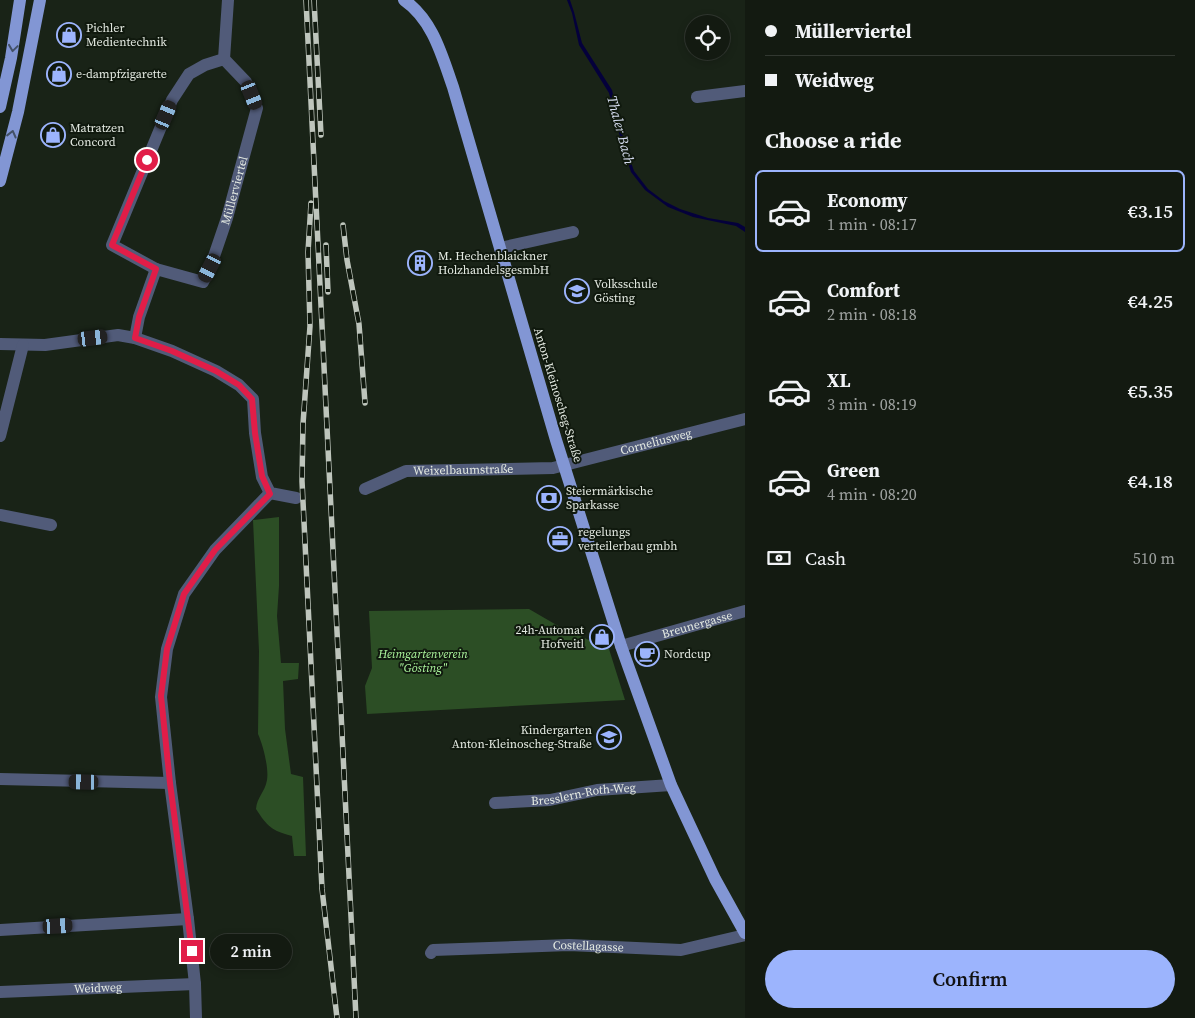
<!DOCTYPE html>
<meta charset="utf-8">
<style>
:root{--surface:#131a11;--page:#1c231a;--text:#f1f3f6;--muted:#9da19f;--line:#323831;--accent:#9cb4fd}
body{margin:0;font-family:"Source Serif 4",serif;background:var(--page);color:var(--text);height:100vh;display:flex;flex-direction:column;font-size:19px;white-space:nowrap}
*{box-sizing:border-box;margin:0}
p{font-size:16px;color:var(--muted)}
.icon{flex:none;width:28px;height:28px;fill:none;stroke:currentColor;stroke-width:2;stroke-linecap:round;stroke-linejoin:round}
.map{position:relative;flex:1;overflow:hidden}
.sheet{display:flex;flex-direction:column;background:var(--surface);width:450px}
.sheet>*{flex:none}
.banner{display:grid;align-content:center;height:110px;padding:0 20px;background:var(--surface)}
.fabs{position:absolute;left:685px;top:15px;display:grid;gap:10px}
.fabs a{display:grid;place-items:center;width:45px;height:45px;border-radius:50%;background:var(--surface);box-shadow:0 2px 8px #0003,0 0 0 1px var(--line);font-size:25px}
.end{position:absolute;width:22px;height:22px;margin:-11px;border:6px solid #e11d48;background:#fff;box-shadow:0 0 0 2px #fff}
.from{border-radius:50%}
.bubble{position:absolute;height:35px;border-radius:18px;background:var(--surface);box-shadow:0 2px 8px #0003,0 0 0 1px var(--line);font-size:16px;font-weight:600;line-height:35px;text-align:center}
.car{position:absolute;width:15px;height:30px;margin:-15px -8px;border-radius:6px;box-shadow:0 0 4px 1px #0007;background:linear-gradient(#222 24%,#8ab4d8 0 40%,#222 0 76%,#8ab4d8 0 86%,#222 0)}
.banner b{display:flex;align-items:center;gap:18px;height:48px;font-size:19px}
.banner b+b{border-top:1px solid var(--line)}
.banner i{width:12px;height:12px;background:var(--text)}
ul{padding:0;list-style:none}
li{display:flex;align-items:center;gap:15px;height:82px;margin:0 10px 8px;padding:0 10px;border:2px solid transparent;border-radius:8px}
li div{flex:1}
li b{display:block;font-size:19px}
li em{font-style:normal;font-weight:600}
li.current{border-color:var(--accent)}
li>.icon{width:45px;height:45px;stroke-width:1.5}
h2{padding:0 20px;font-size:22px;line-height:60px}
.pay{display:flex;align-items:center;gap:12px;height:55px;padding:0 20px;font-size:19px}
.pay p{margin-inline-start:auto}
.button{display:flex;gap:10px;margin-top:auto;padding:10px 20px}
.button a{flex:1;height:58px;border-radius:30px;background:var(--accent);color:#111;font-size:20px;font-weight:600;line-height:58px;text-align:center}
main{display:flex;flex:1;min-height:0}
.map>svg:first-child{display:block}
</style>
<main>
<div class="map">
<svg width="745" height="1018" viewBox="0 0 745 1018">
<rect width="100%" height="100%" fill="#192317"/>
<path fill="#2c4e25" d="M 279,517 L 279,586 L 277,616 L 281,663 L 299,663 L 298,679 L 283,681 L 285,729 L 291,774 L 303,777 L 306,856 L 294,856 L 292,836 C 272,831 267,826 256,809 C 257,797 265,792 267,780 C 269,768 263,745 258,734 L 259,651 L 253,520 Z
M 529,609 L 560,627 L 609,649 L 625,700 L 367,714 L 365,686 L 372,668 L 369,611 Z"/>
<path fill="#04003b" d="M 567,0 L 570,0 L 574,12 L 582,43 L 612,90 L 625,145 L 634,171 L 648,189 L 664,201 L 680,209 L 708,218 L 738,223 L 745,227 L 745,232 L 736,226 L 693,217 L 668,207 L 645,190 L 631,172 L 622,145 L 609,93 L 579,45 L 572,13 Z"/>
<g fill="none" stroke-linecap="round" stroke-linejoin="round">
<g stroke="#515b79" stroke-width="12">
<path id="s1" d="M 224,59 L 205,65 L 189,74 L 172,100 L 112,245 L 156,269 L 203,282 L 210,268 L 227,218 L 257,108 L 246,82 L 224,59 L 228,0"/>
<path d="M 697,97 L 745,91"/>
<path d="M 500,248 L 573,232"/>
<path d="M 135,338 L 139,317 L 156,269"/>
<path d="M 0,344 L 45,345 L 118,335 L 135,338 L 172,351 L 216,371 L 239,385 L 253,399 L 255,433 L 262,477 L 270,493 L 296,498"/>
<path d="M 0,436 L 23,345"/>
<path id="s2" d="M 365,489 L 406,471 L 553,468 L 745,419"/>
<path d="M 0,515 L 51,525"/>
<path id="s3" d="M 621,646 L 745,611"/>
<path d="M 0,779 L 170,783"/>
<path id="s4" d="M 495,803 L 550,800 L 597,790 L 671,785"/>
<path d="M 0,930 L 188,919"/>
<path id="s5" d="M 431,953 L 433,950 L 569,945 L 681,950 L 745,935"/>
<path id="s6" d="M 0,992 L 195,984"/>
<path d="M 196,1018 L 195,984 L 188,919 L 170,783 L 161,697 L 167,649 L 184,594 L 215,550 L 270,493"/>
</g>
<path stroke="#8296d4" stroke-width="12" d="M 404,0 C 433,20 442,56 453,87 L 556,440 L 621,646 L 671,785 L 715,879 L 745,933
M 0,107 L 11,58 L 20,0
M 0,181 L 18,112 L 40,0"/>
<defs>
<path id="rail" d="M 306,0 L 356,1018
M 314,0 L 321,135
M 311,203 L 308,252 L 310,326 L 303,424 L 302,481 L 322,889 L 337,1018
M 343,225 L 347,260 L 359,324 L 365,403
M 326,245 L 328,292"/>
</defs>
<use href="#rail" stroke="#bec5bc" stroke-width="5.5"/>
<use href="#rail" stroke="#10190e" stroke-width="4" stroke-dasharray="11" stroke-linecap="butt"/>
</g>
<defs><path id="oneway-chevron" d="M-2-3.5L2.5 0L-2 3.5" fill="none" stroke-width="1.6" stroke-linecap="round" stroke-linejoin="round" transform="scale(1.25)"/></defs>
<g stroke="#435167">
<use href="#oneway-chevron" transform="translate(13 48) rotate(98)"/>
<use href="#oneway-chevron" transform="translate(12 134) rotate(-76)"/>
</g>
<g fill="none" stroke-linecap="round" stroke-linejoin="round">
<path stroke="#e11d48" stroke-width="6" d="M 147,160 L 112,245 L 156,269 L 139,317 L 135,338 L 172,351 L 216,371 L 239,385 L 252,399 L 255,433 L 262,476 L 270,494 L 215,550 L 184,594 L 167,649 L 161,696 L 170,783 L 192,951"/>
</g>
<defs>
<symbol id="shop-ring" viewBox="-11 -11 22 22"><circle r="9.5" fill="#10190e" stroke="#9cb4fd" stroke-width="1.5"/><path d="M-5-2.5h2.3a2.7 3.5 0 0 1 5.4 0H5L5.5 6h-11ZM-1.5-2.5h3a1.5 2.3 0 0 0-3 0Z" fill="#9cb4fd"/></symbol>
<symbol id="building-ring" viewBox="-11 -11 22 22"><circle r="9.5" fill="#10190e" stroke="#9cb4fd" stroke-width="1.5"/><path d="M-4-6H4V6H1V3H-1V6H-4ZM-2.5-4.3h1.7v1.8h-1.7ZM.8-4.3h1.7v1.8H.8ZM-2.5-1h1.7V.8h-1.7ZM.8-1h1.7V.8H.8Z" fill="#9cb4fd"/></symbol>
<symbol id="school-ring" viewBox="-11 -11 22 22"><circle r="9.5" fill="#10190e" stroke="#9cb4fd" stroke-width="1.5"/><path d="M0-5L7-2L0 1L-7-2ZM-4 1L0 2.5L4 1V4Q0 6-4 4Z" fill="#9cb4fd"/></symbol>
<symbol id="bank-ring" viewBox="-11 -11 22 22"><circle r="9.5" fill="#10190e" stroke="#9cb4fd" stroke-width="1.5"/><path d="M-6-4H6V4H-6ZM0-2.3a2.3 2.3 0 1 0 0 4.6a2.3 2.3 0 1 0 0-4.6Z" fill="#9cb4fd"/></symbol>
<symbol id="office-ring" viewBox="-11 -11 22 22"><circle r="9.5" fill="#10190e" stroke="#9cb4fd" stroke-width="1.5"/><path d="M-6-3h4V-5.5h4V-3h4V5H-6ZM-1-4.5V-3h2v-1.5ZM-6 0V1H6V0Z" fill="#9cb4fd"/></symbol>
<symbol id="cafe-ring" viewBox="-11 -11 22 22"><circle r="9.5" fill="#10190e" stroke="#9cb4fd" stroke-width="1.5"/><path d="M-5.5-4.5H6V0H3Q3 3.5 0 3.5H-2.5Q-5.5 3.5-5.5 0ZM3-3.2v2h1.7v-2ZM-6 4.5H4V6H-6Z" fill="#9cb4fd"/></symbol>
</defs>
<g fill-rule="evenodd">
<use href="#shop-ring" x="55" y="21" width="28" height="28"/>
<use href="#shop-ring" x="45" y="60" width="28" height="28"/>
<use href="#shop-ring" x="39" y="121" width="28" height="28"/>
<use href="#building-ring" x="406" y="249" width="28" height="28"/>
<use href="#school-ring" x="563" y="277" width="28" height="28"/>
<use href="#bank-ring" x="535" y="484" width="28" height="28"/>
<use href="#office-ring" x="546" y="525" width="28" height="28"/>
<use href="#shop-ring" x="588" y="623" width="28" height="28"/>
<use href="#cafe-ring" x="633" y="640" width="28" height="28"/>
<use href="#school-ring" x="595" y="723" width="28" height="28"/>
</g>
<g text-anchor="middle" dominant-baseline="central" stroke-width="4" stroke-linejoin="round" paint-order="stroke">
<g font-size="12" fill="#e4eae2" stroke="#10190e" text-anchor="start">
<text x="86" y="28">Pichler<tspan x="86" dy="14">Medientechnik</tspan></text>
<text x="76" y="74">e-dampfzigarette</text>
<text x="70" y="128">Matratzen<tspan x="70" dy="14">Concord</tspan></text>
<text x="438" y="256">M. Hechenblaickner<tspan x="438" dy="14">HolzhandelsgesmbH</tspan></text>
<text x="594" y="284">Volksschule<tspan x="594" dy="14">Gösting</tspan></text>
<text x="566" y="491">Steiermärkische<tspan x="566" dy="14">Sparkasse</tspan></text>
<text x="578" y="532">regelungs<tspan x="578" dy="14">verteilerbau gmbh</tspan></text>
<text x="584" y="630" text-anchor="end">24h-Automat<tspan x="584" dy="14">Hofveitl</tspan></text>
<text x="664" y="654">Nordcup</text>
<text x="592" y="730" text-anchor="end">Kindergarten<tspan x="592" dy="14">Anton-Kleinoscheg-Straße</tspan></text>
</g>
<g font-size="12" fill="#e4eae2" stroke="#10190e">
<text stroke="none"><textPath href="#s1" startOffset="422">Müllerviertel</textPath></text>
<text transform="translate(558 395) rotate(73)">Anton-Kleinoscheg-Straße</text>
<text stroke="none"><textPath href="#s2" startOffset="298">Corneliusweg</textPath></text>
<text stroke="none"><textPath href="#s2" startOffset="102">Weixelbaumstraße</textPath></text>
<text stroke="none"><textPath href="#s3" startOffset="79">Breunergasse</textPath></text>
<text stroke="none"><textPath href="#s4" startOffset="89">Bresslern-Roth-Weg</textPath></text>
<text stroke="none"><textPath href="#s5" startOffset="159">Costellagasse</textPath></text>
<text stroke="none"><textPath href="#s6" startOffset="98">Weidweg</textPath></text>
</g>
<g font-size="12" font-style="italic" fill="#aef99f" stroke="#10190e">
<text x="423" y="654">Heimgartenverein<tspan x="423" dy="14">"Gösting"</tspan></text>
</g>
<g font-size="14" font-style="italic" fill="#d4dbee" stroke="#10190e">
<text transform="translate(621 130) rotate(75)">Thaler Bach</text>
</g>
</g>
</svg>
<div class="fabs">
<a><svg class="icon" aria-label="locate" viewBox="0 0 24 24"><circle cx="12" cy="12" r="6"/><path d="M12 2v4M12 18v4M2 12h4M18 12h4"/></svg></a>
</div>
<i class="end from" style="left:147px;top:160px"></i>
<i class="end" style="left:192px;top:951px"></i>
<div class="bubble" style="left:210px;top:934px;width:82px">2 min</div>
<i class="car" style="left:252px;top:95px;rotate:158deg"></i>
<i class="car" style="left:166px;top:115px;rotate:23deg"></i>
<i class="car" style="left:210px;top:268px;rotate:207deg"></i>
<i class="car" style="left:93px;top:338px;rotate:83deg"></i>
<i class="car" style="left:84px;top:782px;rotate:271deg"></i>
<i class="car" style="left:58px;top:926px;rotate:87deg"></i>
</div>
<section class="sheet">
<div class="banner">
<b><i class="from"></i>Müllerviertel</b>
<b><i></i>Weidweg</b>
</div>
<h2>Choose a ride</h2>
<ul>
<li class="current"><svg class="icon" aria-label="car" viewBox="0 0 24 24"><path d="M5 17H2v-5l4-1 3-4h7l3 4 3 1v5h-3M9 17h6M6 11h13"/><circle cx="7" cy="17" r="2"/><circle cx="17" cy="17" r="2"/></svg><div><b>Economy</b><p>1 min · 08:17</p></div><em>€3.15</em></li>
<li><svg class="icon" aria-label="car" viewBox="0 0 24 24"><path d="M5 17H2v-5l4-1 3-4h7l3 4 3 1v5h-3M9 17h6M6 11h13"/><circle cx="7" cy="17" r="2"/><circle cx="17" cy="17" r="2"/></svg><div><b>Comfort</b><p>2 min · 08:18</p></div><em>€4.25</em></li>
<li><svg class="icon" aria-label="car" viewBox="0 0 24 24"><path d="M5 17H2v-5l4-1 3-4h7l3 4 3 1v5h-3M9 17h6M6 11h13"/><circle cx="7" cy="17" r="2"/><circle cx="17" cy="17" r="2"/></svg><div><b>XL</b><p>3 min · 08:19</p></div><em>€5.35</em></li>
<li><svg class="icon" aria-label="car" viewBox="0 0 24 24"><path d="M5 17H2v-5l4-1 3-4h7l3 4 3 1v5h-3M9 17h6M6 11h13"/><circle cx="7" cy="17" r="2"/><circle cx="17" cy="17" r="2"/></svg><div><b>Green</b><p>4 min · 08:20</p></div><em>€4.18</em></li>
</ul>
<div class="pay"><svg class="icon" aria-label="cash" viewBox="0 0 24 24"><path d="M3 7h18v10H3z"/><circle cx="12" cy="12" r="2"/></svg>Cash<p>510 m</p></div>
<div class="button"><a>Confirm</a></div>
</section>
</main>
